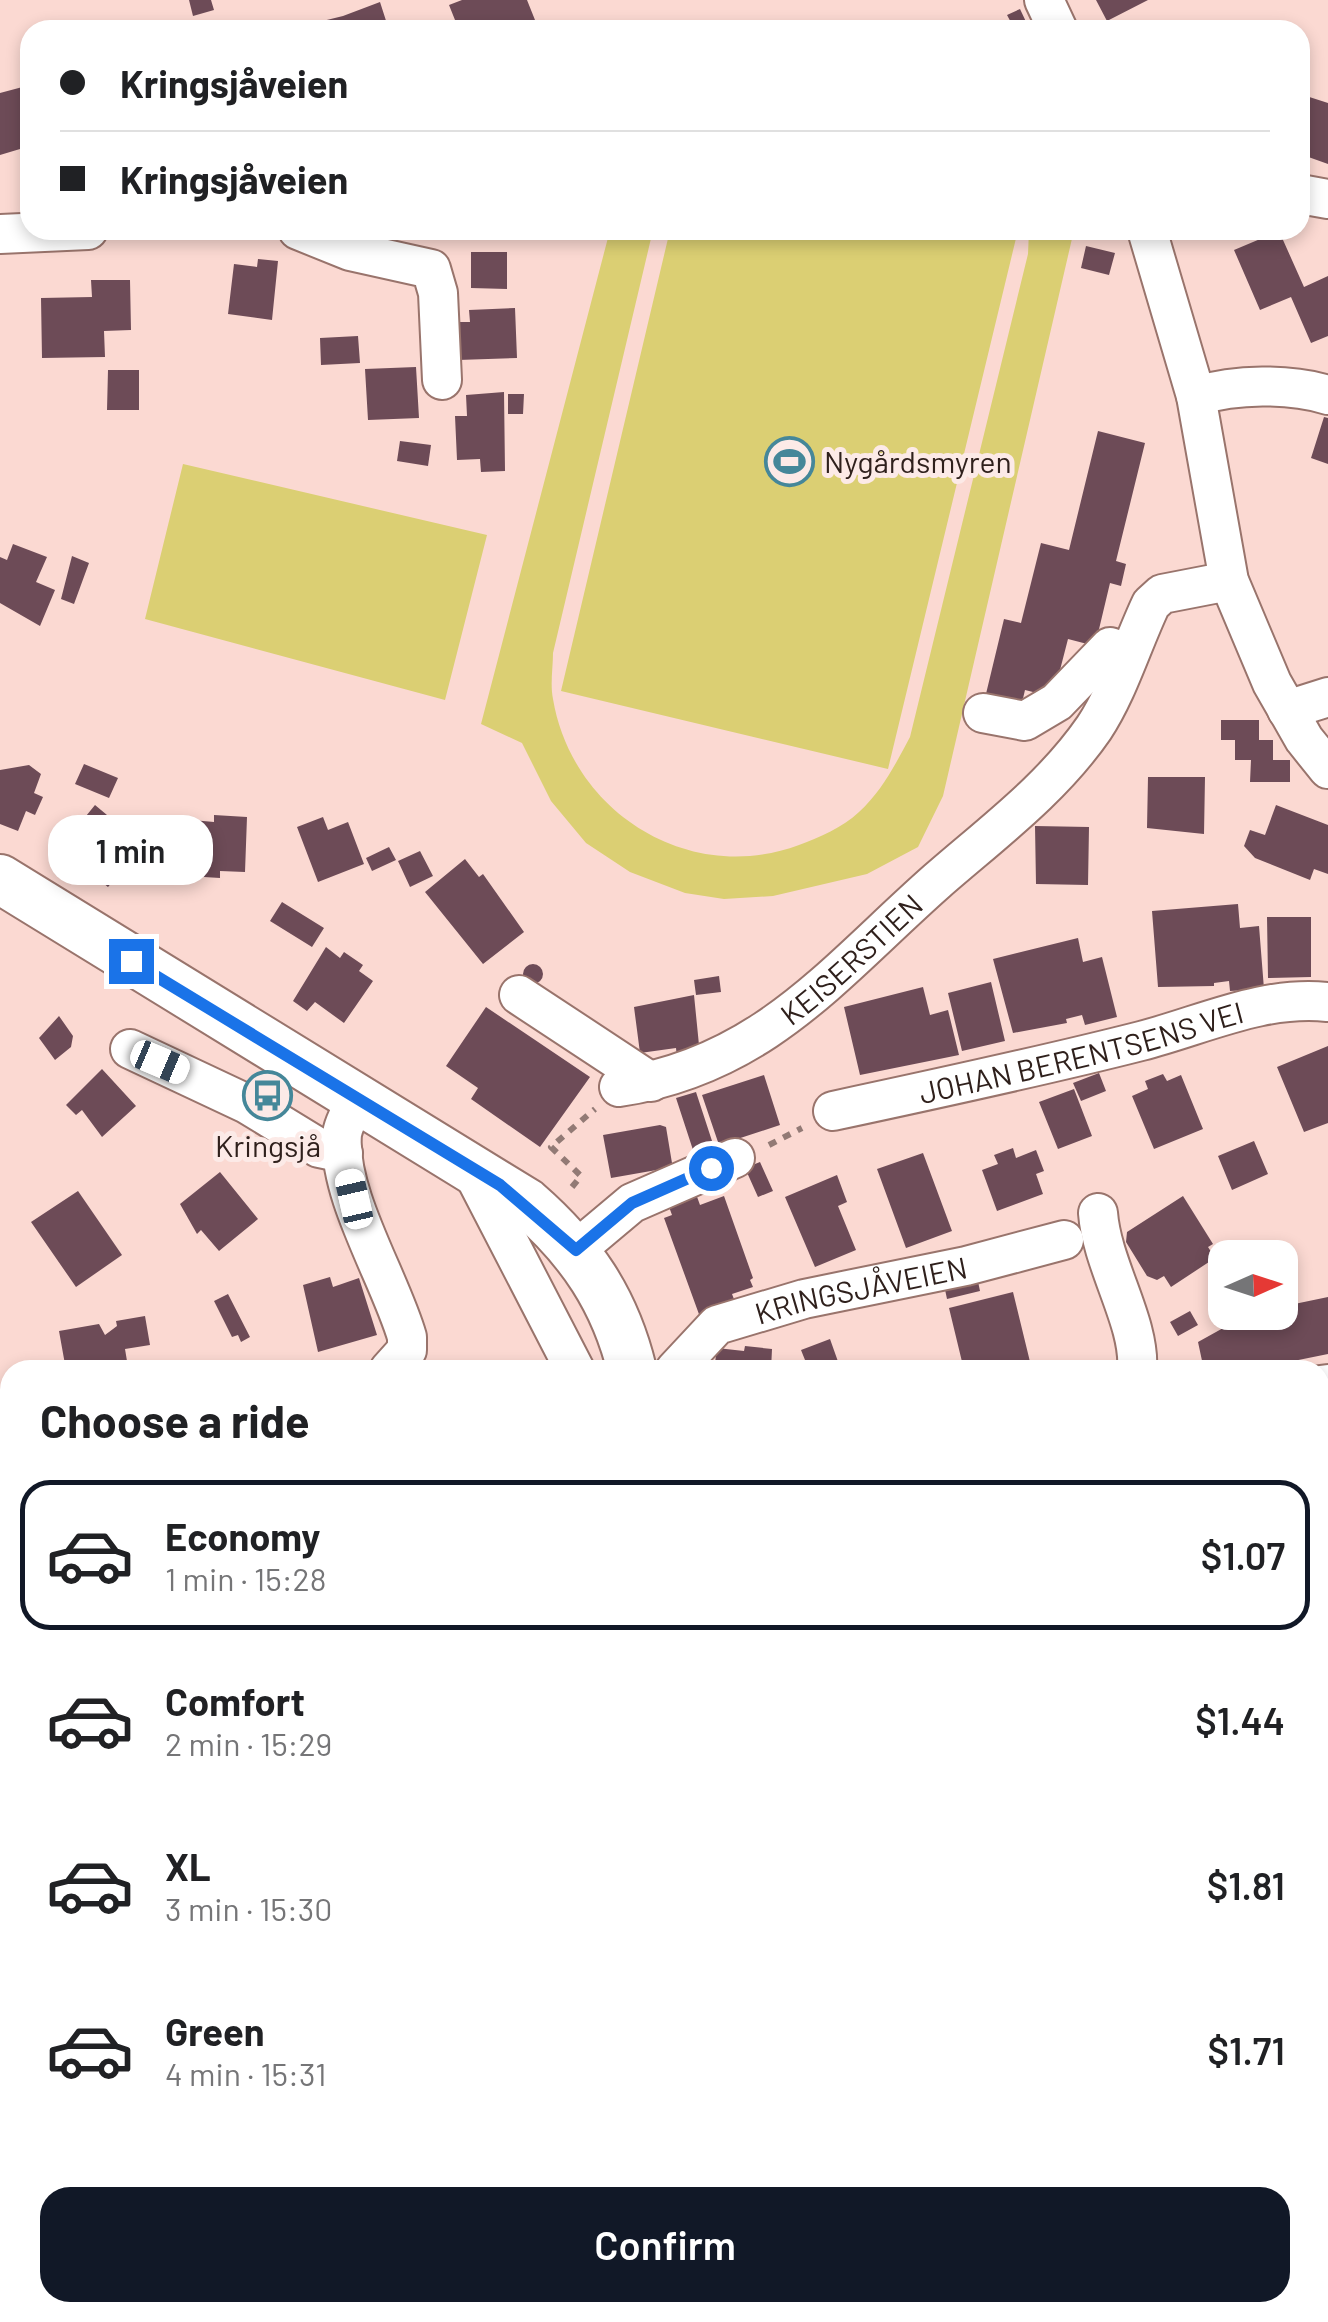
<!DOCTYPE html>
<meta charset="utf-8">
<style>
:root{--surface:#fff;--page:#f6f6f6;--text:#202124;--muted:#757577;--line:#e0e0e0;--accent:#111827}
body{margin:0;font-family:Barlow,sans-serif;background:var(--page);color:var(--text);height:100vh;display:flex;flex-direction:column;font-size:38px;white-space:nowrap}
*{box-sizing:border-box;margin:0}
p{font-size:32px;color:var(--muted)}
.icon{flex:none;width:55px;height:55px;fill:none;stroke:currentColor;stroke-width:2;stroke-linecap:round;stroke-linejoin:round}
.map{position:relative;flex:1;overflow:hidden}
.panel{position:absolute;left:0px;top:1360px;width:1330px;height:962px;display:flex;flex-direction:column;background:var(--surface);border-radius:30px 30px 0 0;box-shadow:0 5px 15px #0003}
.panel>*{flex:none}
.guide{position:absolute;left:20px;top:20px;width:1290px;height:220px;border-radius:30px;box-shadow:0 5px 15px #0003;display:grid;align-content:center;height:220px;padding:0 40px;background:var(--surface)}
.needle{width:65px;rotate:87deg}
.tools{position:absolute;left:1208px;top:1240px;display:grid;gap:20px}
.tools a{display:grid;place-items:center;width:90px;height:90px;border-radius:20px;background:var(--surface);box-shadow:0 5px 15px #0003;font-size:50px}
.end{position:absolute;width:45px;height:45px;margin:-22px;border:12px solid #1a73e8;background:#fff;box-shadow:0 0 0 5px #fff}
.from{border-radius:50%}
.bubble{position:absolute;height:70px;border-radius:30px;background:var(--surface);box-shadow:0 5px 15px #0003;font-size:32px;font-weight:600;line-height:70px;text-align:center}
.car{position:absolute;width:30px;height:60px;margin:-30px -15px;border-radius:12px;box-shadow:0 0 8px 2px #0007;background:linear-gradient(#fff 24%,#345 0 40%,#fff 0 76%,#345 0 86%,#fff 0)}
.guide b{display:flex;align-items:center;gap:35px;height:95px;font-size:38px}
.guide b+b{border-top:2px solid var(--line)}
.guide i{width:25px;height:25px;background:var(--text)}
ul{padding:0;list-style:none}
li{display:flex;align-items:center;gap:30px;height:150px;margin:0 20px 15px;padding:0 20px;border:5px solid transparent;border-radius:30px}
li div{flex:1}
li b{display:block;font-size:38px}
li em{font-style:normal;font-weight:600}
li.on{border-color:var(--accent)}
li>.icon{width:90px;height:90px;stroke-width:1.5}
h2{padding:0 40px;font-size:45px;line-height:120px}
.button{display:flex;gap:20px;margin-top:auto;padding:20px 40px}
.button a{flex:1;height:115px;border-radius:30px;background:var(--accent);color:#fff;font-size:40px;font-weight:600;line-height:115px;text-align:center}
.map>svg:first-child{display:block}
</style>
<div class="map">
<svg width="1328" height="2322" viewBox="0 0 1328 2322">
<rect width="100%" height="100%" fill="#fbd9d2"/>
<path fill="#dbcf73" d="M 610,230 L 653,230 L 553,653 C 553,668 550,684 553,699 C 572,813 690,886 799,845 C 820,837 842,828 859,812 C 882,791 895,765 910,737 L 1028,254 L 1029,230 L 1074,230 L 943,796 L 918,847 L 867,874 L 773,896 L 724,899 L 685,893 L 630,872 L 586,843 L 551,801 L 522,743 L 481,724 Z
M 670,230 L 1018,230 L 888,769 L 561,691 Z
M 183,464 L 487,535 L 445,700 L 145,619 Z
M 70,2312 L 188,2313 L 188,2322 L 128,2317 L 124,2322 L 44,2322 Z"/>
<path fill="#6d4b57" d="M 189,0 L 211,0 L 214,10 L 193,16 Z
M 462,0 L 527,0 L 539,30 L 459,30 L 449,5 Z
M 1096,0 L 1148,0 L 1107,21 Z
M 380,2 L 389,30 L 286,30 L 343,16 Z
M 1020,9 L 1028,26 L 1015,30 L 1007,15 Z
M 30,85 L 30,146 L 0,155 L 0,93 Z
M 1300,94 L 1328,103 L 1328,164 L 1300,154 Z
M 1279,231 L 1304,287 L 1328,276 L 1328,336 L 1311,343 L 1291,297 L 1260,310 L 1234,250 Z
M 1086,246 L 1115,253 L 1109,275 L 1081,268 Z
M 471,252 L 507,252 L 507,289 L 471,288 Z
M 258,259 L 278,261 L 272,320 L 228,314 L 234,264 L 257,267 Z
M 91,280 L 130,280 L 131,330 L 104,331 L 105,357 L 42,358 L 41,298 L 92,297 Z
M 515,308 L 517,358 L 458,360 L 457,322 L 470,322 L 469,310 Z
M 358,336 L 360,363 L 321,365 L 320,338 Z
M 416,367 L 419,418 L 368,420 L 365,369 Z
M 108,370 L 139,370 L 139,410 L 107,410 Z
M 504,392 L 505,471 L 481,472 L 480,459 L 457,460 L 455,416 L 467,416 L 466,395 Z
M 508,394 L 524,394 L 523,414 L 508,414 Z
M 1324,417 L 1328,418 L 1328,464 L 1311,458 Z
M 1098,431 L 1145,443 L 1116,561 L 1126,564 L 1121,586 L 1110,583 L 1095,646 L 1068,639 L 1060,670 L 1069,672 L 1053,697 L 1025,690 L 1021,707 L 985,698 L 1004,619 L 1021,623 L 1041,543 L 1069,550 Z
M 400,441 L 431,445 L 428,466 L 397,461 Z
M 13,544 L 47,557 L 36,582 L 55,590 L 40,626 L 0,603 L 0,557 L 7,560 Z
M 72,556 L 89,563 L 74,604 L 61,599 Z
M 1221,720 L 1259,720 L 1259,740 L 1273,740 L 1273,760 L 1290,760 L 1290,782 L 1250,782 L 1251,760 L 1235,760 L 1235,740 L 1221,740 Z
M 84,764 L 118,778 L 109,798 L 75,784 Z
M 29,765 L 41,774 L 34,793 L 43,797 L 35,815 L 26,811 L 18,831 L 0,824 L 0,770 Z
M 1148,777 L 1205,777 L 1204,834 L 1147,828 Z
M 95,805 L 143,845 L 108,887 L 60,848 Z
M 1276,805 L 1328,825 L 1328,874 L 1314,869 L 1310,880 L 1255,858 L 1244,846 L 1250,830 L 1265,835 Z
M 214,815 L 247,817 L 245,872 L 220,871 L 220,878 L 188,876 L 192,820 L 214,822 Z
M 323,817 L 328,830 L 348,822 L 364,864 L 318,882 L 297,827 Z
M 1035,826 L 1089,827 L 1088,885 L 1036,884 Z
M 389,847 L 396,860 L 372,871 L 366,858 Z
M 420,851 L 433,876 L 410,887 L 398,861 Z
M 465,859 L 479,877 L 483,874 L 524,932 L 483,964 L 425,892 Z
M 282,902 L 324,928 L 312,947 L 270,921 Z
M 1238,904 L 1240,928 L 1259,926 L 1264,989 L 1230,991 L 1229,981 L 1214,983 L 1214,986 L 1158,987 L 1152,911 Z
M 1267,917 L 1311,917 L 1311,977 L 1268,978 Z
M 1078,938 L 1083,962 L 1102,957 L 1117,1017 L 1085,1025 L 1082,1015 L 1066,1019 L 1067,1023 L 1013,1033 L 993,959 Z
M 326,947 L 340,958 L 344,952 L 363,965 L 359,971 L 373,981 L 344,1023 L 315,1002 L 307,1011 L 293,1001 Z
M523 974a10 10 0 1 1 20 0a10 10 0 1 1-20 0Z
M 719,976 L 721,992 L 696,995 L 694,980 Z
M 991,982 L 1005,1041 L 962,1051 L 948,993 Z
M 923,987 L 930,1015 L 948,1010 L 959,1055 L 860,1075 L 844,1007 Z
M 694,995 L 700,1055 L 677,1058 L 676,1048 L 640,1053 L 634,1007 Z
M 486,1007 L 590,1077 L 540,1147 L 471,1099 L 478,1088 L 446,1066 Z
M 59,1016 L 73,1036 L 71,1047 L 55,1060 L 39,1038 Z
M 1328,1046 L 1328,1123 L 1304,1132 L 1277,1067 Z
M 102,1069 L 136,1106 L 102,1137 L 82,1110 L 76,1115 L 66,1105 Z
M 1099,1073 L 1106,1091 L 1081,1101 L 1073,1083 Z
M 1163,1074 L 1167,1081 L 1181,1075 L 1203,1129 L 1154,1149 L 1132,1096 L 1148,1089 L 1145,1081 Z
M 764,1075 L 780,1125 L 719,1145 L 702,1095 Z
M 1074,1089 L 1092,1136 L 1058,1149 L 1039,1102 Z
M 696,1092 L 713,1144 L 693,1150 L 676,1098 Z
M 660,1125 L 666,1127 L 672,1163 L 668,1168 L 611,1178 L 603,1135 Z
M 1254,1141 L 1268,1174 L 1232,1190 L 1218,1156 Z
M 1013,1148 L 1016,1158 L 1036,1150 L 1044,1171 L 1036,1174 L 1043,1194 L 997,1211 L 982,1170 L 998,1164 L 994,1155 Z
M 923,1153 L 952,1231 L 906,1248 L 877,1169 Z
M 760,1162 L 773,1191 L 758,1197 L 745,1168 Z
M 220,1172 L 258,1219 L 219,1251 L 201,1230 L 197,1234 L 180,1204 Z
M 837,1175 L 847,1202 L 838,1206 L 856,1250 L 815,1267 L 785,1197 Z
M 78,1191 L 122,1255 L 76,1287 L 31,1222 Z
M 696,1194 L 700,1205 L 724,1196 L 753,1278 L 750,1280 L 753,1287 L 732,1294 L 737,1307 L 700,1317 L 664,1218 L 672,1215 L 668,1204 Z
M 1183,1196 L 1213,1244 L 1208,1247 L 1215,1258 L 1171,1287 L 1164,1276 L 1157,1280 L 1147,1276 L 1126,1242 L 1127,1232 Z
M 976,1272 L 980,1291 L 947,1299 L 943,1280 Z
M 330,1277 L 333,1287 L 359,1278 L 377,1335 L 318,1352 L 303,1285 Z
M 1013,1292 L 1032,1370 L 964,1370 L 949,1308 Z
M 228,1294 L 250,1337 L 241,1342 L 238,1335 L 232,1337 L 214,1301 Z
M 1328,1297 L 1328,1354 L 1249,1370 L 1204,1370 L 1198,1342 L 1225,1327 L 1223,1319 L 1280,1312 L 1280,1307 Z
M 1190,1311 L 1198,1325 L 1178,1336 L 1170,1322 Z
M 145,1316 L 150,1345 L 125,1349 L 127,1361 L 103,1365 L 104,1370 L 66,1370 L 59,1331 L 99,1324 L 105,1335 L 117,1326 L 116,1321 Z
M 830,1339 L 841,1370 L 809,1370 L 801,1350 Z
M 745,1346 L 772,1349 L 771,1370 L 714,1370 L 717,1348 L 744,1351 Z
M 10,1461 L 10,1508 L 0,1508 L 0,1470 Z
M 0,1572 L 5,1578 L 10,1574 L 10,1645 L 0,1653 Z
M 8,1649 L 10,1652 L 10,1702 L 0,1689 L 0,1655 Z
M 0,1837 L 10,1852 L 10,1907 L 0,1913 Z
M 6,1965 L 10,1966 L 10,2014 L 0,2010 L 0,1983 Z
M 1328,1974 L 1328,2036 L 1320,2040 L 1320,1978 Z
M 1328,2175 L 1328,2317 L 1275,2322 L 1047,2322 L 1046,2312 L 1320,2312 L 1320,2195 L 1322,2176 Z
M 265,2312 L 343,2312 L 339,2322 L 261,2322 Z
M 472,2312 L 619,2312 L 614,2322 L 467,2322 Z
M 769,2312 L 1015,2312 L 1023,2322 L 761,2322 Z"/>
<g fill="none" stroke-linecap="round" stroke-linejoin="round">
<defs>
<g id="minor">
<path d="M 1044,0 L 1058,30"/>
<path d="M 1300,194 L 1328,199"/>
<path d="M 298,230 L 350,251 L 431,269 L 438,293 L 442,380"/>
<path d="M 1147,230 L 1196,396 L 1229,581 L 1272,683 L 1304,739 L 1328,769"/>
<path d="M 0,234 L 88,230"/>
<path d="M 1196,396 C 1236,384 1289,383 1328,395"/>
<path d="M 1287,710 L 1328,697"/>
<path d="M 983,713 L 1025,721 L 1057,702 L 1110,647 L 1128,653"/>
<path d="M 519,995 L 651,1082"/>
<path d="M 130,1049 L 247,1104 L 319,1148 L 343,1153"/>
<path id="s1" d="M 619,1087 C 764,1065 834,972 937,881 C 992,833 1052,789 1094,728 C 1118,692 1132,644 1151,604 L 1162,594 L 1229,581"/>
<path d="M 358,1098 C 352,1109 344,1122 342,1134 C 337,1195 390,1278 407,1337 L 407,1350 L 389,1370"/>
<path id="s2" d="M 833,1111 C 936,1089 1039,1067 1141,1041 C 1203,1025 1263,995 1328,1002"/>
<path d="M 470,1167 L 575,1370"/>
<path d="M 1098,1213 C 1102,1266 1141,1323 1137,1370"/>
<path d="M 576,1250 L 632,1203 L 735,1158"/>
<path id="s3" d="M 675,1370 L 717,1325 L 804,1299 L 966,1266 L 1064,1240"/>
<path d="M 1320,1385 L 1328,1384"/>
<path d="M 0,1526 L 10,1520"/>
<path d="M 1320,1661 L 1328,1660"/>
<path d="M 0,1742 L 10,1736"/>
<path d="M 1320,2094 L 1328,2092"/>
<path d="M 1320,2130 L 1328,2130"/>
<path d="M 0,2309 L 10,2306"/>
<path d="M 206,2312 L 206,2322"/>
<path d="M 688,2322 L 700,2312"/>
</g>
<path id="major" d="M 0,879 L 527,1203 C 581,1250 615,1300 632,1370
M 390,2322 L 393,2312"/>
</defs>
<use href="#minor" stroke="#99746c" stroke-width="42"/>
<use href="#major" stroke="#99746c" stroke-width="52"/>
<path stroke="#927a75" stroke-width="6" stroke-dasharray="8 8" stroke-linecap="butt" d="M 769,1145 L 802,1128
M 572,1187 L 581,1176 L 551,1147 L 595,1109
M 0,1395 L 10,1400"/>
<use href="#minor" stroke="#fff" stroke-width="38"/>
<use href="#major" stroke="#fff" stroke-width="48"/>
</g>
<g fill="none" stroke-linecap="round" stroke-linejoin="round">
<path stroke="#1a73e8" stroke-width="12" d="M 131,961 L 500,1185 L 576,1250 L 632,1203 L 711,1168"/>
</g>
<defs>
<symbol id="stadium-ring" viewBox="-11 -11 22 22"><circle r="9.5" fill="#fceae7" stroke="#458799" stroke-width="1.5"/><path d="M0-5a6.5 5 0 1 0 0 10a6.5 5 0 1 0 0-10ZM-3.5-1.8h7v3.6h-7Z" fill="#458799"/></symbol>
<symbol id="bus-ring" viewBox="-11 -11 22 22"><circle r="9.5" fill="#fceae7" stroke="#458799" stroke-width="1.5"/><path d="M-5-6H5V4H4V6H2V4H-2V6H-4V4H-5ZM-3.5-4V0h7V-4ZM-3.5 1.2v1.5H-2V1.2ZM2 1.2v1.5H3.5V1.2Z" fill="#458799"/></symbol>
</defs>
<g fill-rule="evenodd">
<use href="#stadium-ring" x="762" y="434" width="55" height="55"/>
<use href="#bus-ring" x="240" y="1068" width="55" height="55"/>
</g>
<g text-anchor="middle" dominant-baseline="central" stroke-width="10" stroke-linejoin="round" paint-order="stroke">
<g font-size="30" fill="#2f201c" stroke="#fceae7" text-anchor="start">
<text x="824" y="461">Nygårdsmyren</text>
<text x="268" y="1145" text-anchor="middle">Kringsjå</text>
</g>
<g font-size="30" fill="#2f201c" stroke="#fceae7">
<text stroke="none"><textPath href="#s1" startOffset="270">KEISERSTIEN</textPath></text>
<text stroke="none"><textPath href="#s2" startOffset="255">JOHAN BERENTSENS VEI</textPath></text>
<text stroke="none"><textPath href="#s3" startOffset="210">KRINGSJÅVEIEN</textPath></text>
</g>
</g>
</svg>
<div class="tools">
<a><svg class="needle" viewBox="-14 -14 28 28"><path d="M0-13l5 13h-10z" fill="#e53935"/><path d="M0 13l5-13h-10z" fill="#757577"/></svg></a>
</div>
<i class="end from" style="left:711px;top:1168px"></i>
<i class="end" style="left:131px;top:961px"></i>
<div class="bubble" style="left:48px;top:815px;width:165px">1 min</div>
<i class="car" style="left:160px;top:1062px;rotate:113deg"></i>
<i class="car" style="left:354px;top:1199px;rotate:347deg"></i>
<div class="guide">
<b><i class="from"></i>Kringsjåveien</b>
<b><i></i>Kringsjåveien</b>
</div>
<section class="panel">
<h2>Choose a ride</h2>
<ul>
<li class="on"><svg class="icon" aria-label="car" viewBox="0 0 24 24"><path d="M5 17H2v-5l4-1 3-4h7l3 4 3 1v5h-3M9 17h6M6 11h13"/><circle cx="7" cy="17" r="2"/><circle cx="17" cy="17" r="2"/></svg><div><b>Economy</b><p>1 min · 15:28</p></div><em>$1.07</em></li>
<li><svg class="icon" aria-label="car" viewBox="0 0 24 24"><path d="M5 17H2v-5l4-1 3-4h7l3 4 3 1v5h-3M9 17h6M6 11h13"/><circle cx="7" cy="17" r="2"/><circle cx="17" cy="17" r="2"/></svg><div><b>Comfort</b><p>2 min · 15:29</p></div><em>$1.44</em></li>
<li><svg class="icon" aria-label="car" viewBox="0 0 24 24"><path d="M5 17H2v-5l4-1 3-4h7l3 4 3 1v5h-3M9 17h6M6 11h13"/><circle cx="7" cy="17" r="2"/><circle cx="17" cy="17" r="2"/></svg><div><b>XL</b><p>3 min · 15:30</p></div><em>$1.81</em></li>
<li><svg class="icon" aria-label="car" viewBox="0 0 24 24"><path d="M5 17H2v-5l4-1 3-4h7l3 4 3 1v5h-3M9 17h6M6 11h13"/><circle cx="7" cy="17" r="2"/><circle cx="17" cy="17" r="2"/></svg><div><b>Green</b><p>4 min · 15:31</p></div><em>$1.71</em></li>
</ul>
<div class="button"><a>Confirm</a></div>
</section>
</div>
